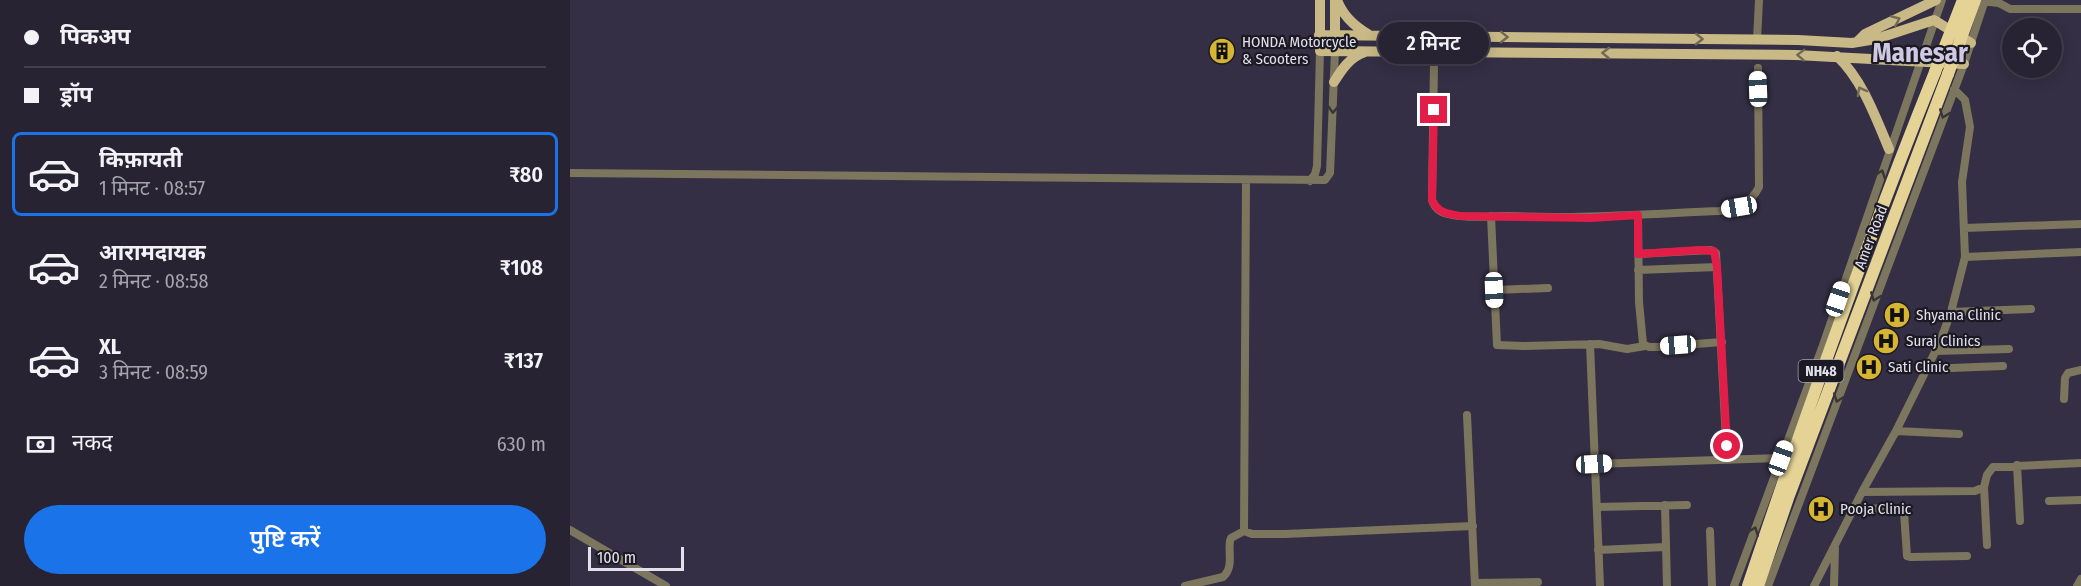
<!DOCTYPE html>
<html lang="hi">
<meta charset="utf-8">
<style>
:root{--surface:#272333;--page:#2f2b3b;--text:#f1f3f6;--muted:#a4a4ac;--line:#43404e;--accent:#1a73e8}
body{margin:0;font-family:"Fira Sans Condensed","Noto Sans Devanagari",sans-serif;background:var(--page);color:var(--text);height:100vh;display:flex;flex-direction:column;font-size:22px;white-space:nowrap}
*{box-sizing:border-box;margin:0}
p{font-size:20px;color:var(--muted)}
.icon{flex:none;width:33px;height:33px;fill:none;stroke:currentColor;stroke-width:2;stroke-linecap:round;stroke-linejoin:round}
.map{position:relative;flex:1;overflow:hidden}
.panel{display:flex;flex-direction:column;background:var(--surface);width:570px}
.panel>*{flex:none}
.hud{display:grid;align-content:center;height:132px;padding:0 24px;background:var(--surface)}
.tools{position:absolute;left:1432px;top:18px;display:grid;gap:12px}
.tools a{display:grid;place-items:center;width:60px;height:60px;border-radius:50%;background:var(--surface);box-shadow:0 3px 15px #0003,0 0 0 2px var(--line);font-size:30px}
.scale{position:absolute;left:18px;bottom:15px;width:96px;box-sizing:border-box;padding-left:6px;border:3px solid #e3e0ee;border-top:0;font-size:16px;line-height:21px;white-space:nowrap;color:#e3e0ee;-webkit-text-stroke:4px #1b1922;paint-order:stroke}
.end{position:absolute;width:27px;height:27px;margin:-14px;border:8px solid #e11d48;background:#fff;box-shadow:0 0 0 3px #fff}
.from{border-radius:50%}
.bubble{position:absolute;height:42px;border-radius:21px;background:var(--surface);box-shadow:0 3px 15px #0003,0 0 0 2px var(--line);font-size:20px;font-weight:600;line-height:42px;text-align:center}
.car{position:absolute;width:18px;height:36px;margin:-18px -9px;border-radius:8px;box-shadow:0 0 4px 2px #0007;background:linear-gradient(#fff 24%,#345 0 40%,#fff 0 76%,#345 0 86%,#fff 0)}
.hud b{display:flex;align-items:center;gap:21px;height:57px;font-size:22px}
.hud b+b{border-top:2px solid var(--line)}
.hud i{width:15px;height:15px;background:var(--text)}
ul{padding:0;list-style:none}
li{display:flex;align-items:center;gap:18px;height:84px;margin:0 12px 9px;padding:0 12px;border:3px solid transparent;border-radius:9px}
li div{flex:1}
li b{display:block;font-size:22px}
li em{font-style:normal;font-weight:600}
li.active{border-color:var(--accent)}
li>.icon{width:54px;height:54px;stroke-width:1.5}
.pay{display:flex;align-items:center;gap:15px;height:66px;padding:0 24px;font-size:22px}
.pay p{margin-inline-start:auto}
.action{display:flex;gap:12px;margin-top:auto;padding:12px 24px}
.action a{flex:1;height:69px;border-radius:36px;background:var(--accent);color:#fff;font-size:24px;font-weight:600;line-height:69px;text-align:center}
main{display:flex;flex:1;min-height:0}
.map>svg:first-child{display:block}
</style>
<main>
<section class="panel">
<div class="hud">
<b><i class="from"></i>पिकअप</b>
<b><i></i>ड्रॉप</b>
</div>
<ul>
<li class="active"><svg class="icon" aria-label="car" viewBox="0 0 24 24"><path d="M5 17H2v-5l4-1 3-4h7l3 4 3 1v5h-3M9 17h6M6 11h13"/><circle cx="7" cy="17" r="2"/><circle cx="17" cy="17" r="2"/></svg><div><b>किफ़ायती</b><p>1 मिनट · 08:57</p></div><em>₹80</em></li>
<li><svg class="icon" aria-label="car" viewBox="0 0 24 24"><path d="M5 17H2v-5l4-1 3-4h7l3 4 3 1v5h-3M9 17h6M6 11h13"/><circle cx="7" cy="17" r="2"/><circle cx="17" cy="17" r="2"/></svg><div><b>आरामदायक</b><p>2 मिनट · 08:58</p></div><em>₹108</em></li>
<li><svg class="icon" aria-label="car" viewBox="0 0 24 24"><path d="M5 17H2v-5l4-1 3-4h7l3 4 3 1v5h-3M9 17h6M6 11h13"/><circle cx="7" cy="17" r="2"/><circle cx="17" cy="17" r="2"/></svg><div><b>XL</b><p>3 मिनट · 08:59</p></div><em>₹137</em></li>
</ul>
<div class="pay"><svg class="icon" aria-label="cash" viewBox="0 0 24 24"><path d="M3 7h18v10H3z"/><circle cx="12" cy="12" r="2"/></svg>नकद<p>630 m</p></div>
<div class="action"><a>पुष्टि करें</a></div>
</section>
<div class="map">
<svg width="1511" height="586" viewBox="0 0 1511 586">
<rect width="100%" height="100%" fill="#342f44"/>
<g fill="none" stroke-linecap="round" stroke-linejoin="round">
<path stroke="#7d765e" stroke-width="8" d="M 1410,1 L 1429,3 L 1440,9 L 1511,9
M 1187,40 L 1189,0
M 864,63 L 862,200 C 865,208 869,212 878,214 C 897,219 918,216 938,216 C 1008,219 1078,214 1149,211 C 1167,208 1180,205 1189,187 L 1188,68
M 0,173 L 755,180 L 760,173 L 765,51
M 676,180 L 674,531 L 682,534 L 715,534 L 903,526
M 740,181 L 745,174 L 747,166 L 750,51
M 1068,215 L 1069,302 L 1073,344 L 1079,347 L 1087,347 L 1152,342
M 921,216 L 927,345 L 953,346 L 1029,344 L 1057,349 L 1075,346
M 1394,228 L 1511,224
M 1068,254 L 1141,250 L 1146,253 L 1157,459
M 1395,257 L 1511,252
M 1068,270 L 1147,267
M 924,290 L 978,288
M 1381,312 L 1461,309
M 1020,344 L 1030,586
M 1365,351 L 1439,349
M 1355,369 L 1433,366
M 1494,399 L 1495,378 L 1498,373 L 1511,370
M 897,415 L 905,586
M 1326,431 L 1389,434
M 1024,464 L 1211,458
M 1447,465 L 1450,521
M 1414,487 L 1417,545
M 1292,492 L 1405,491 L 1414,487 L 1417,475 L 1423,467 L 1511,463
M 1479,501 L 1511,500
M 1095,505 L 1097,586
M 1027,507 L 1117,505
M 1284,508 L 1327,509 L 1334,512 L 1337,556 L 1341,557 L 1397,556
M 0,530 L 96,586
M 1140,531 L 1142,586
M 1028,550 L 1096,547
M 905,583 L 968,582
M 615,586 L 653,577 C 664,567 658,553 660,541 L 661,538 L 674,531
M 1164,586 L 1252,348 L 1372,0
M 1198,586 L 1394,64 L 1415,0
M 1244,586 L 1292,492 L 1326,431 L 1370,342 L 1381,312 L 1395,257 L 1392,182 L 1400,127 L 1395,100 L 1384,89
M 1264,586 L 1265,548
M 1507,586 L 1511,579"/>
<path stroke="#c8b986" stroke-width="10" d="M 750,0 L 750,51 L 1226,55 L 1394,64
M 767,0 C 773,16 784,26 798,34
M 749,35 L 1228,40 L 1282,43 L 1306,39 L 1364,20 L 1401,43
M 765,42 L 765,0
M 1287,42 L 1295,34 L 1366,0
M 1267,56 C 1292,79 1306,118 1319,149
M 764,82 C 772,69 780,57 795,52"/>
<path stroke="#e5d396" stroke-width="12" d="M 1178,586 C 1236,413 1297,241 1365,72
M 1188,586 L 1218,498 L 1378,74"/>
<path stroke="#e5d396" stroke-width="12" d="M 1365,72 L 1393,0
M 1378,74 L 1405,0"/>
</g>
<defs><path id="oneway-chevron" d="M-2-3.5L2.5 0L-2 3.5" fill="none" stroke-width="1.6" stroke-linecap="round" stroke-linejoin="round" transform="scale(1.5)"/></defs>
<g stroke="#726954">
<use href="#oneway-chevron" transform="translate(1326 20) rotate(-23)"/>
<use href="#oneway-chevron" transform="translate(934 37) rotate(1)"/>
<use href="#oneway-chevron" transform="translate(1129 39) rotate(1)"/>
<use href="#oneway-chevron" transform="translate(1036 53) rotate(-179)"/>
<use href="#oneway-chevron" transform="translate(1231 55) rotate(-178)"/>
<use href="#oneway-chevron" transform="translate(1291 91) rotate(-118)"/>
</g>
<g stroke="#383534">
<use href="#oneway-chevron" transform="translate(763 109) rotate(92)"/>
<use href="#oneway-chevron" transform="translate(1374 114) rotate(111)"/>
<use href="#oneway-chevron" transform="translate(1311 174) rotate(-71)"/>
<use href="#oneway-chevron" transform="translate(1305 297) rotate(111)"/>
<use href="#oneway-chevron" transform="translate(1268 398) rotate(110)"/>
<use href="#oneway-chevron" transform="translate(1184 531) rotate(-70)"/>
</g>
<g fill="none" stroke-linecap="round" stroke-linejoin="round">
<path stroke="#e11d48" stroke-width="8" d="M 864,110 L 862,200 C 868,213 877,214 891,216 L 1021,218 L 1068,215 L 1068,254 L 1130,250 L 1144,251 L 1147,267 L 1157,446"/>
</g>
<defs>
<symbol id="building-disc" viewBox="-11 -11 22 22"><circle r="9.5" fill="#d6b534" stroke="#1b1922"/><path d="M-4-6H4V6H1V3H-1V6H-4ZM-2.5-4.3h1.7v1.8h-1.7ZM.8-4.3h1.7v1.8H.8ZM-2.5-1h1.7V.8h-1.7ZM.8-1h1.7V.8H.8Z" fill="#111"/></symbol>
<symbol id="hospital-disc" viewBox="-11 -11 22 22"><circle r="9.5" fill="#d6b534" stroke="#1b1922"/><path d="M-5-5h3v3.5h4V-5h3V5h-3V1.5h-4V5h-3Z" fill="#111"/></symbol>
</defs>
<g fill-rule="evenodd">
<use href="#building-disc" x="637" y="36" width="30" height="30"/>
<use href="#hospital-disc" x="1312" y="300" width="30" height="30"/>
<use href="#hospital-disc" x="1301" y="326" width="30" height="30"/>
<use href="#hospital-disc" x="1284" y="352" width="30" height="30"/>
<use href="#hospital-disc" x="1236" y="494" width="30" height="30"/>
</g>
<g text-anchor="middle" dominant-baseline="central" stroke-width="4.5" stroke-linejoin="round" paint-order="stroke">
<rect fill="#1b1922" stroke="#a7a4b1" stroke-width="1.5" x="1228.5" y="360" width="45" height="22" rx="4.5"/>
<g font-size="14" font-weight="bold" fill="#e3e0ee">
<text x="1251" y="371">NH48</text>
</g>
<g font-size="15" fill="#e3e0ee" stroke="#1b1922" text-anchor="start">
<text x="672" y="42">HONDA Motorcycle<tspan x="672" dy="17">&amp; Scooters</tspan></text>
<text x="1346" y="315">Shyama Clinic</text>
<text x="1336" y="341">Suraj Clinics</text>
<text x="1318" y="367">Sati Clinic</text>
<text x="1270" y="509">Pooja Clinic</text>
</g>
<g font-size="15" fill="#e3e0ee" stroke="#1b1922">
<text transform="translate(1301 237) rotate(-69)">Amer Road</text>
</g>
<g font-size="27" font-weight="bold" fill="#cfc9e4" stroke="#1b1922">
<text x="1350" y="53">Manesar</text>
</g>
</g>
</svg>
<div class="tools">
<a><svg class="icon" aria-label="locate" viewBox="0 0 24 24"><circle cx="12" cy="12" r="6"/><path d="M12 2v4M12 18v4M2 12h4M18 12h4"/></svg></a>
</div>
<div class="scale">100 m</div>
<i class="end from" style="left:1157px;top:446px"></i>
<i class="end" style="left:864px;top:110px"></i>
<div class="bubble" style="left:808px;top:22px;width:111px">2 मिनट</div>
<i class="car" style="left:1188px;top:89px;rotate:358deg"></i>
<i class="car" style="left:1169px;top:207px;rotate:260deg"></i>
<i class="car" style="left:924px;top:290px;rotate:178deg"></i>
<i class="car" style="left:1268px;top:299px;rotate:19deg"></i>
<i class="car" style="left:1108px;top:345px;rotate:266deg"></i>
<i class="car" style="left:1211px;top:458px;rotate:20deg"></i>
<i class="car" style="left:1024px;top:464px;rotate:87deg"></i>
</div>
</main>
